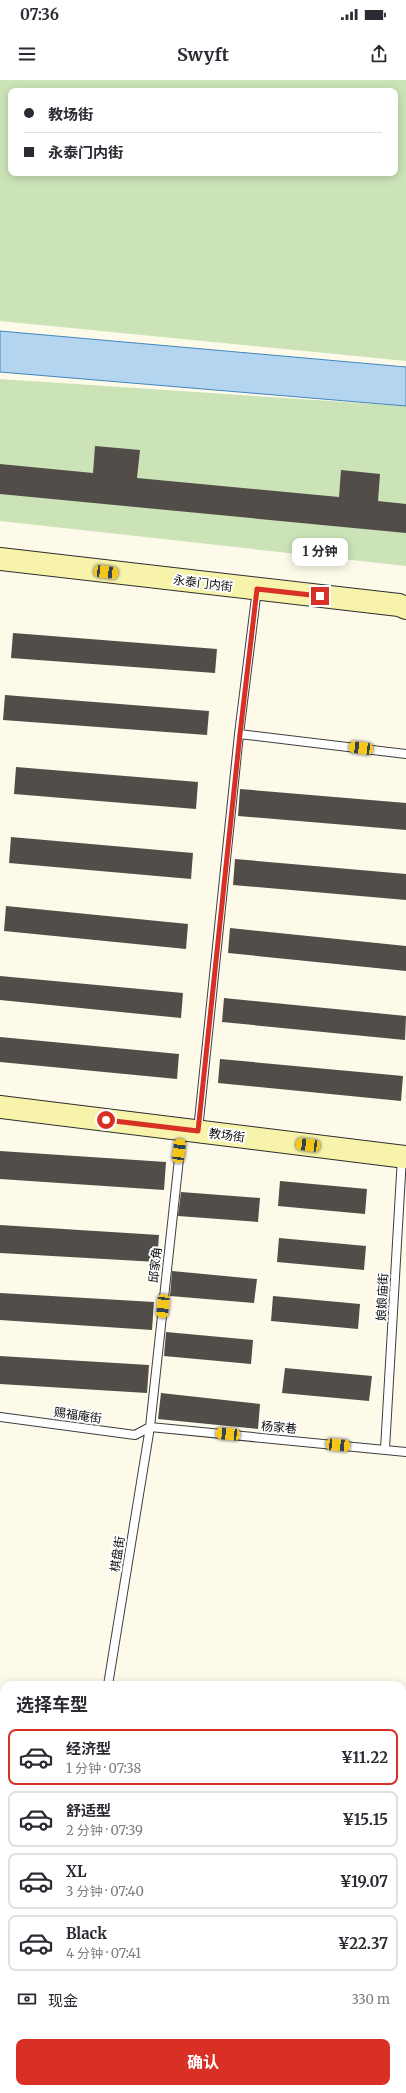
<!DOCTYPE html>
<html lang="zh">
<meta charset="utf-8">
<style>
:root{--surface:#fff;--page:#f2f2f3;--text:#2b2b33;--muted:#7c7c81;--line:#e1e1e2;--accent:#d93025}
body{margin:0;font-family:Merriweather,"Noto Sans SC",serif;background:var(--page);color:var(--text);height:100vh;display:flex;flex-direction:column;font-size:15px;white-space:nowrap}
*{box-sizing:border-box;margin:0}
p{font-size:13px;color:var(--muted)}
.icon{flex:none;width:22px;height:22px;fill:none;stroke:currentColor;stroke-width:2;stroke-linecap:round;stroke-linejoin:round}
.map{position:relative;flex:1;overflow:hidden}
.panel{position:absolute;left:0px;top:1601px;width:406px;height:412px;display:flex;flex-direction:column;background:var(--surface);border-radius:12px 12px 0 0;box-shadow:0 2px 10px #0003}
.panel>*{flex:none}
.guide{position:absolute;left:8px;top:8px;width:390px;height:88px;border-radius:8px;box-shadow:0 2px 10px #0003;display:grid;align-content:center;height:88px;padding:0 16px;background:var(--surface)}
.end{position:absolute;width:18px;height:18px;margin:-9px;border:5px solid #d93025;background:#fff;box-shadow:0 0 0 2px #fff}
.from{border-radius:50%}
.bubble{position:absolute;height:28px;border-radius:8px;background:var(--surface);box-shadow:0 2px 10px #0003;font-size:13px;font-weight:700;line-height:28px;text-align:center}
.car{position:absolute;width:12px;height:24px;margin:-12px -6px;border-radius:5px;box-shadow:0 0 3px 1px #0007;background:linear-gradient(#f5c518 24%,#345 0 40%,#f5c518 0 76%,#345 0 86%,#f5c518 0)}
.guide b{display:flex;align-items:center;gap:14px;height:38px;font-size:15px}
.guide b+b{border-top:1px solid var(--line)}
.guide i{width:10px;height:10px;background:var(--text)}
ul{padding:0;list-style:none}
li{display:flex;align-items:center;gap:12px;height:56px;margin:0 8px 6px;padding:0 8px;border:2px solid var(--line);border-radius:8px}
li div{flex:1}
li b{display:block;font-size:15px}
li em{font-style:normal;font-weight:700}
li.current{border-color:var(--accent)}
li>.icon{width:36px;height:36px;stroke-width:1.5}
h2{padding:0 16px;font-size:18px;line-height:48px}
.pay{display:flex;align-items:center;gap:10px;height:44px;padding:0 16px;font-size:15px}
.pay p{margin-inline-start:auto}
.cta{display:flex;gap:8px;margin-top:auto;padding:8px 16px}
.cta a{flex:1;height:46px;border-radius:8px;background:var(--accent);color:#fff;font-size:16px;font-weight:700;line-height:46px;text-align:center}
.status{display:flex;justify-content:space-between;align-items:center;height:28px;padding:0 20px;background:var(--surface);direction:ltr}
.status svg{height:11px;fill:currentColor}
header{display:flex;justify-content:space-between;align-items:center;height:52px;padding:0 16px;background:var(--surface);font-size:18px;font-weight:700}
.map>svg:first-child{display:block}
</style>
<div class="status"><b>07:36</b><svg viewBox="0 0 49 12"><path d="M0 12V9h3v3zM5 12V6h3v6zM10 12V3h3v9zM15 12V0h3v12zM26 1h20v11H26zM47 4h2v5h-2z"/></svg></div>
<header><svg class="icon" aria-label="menu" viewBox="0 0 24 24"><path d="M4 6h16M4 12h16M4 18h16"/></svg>Swyft<svg class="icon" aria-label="share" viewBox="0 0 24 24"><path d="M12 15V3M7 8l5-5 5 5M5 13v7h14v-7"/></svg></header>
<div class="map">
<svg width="406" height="2013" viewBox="0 0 406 2013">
<rect width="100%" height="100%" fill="#fdfaea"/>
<path fill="#cce3b8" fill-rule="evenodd" d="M 0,0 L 406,0 L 406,281 L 0,241 ZM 11,11 L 395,11 L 395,93 L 11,93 Z
M 0,299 L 406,326 L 406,486 L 0,441 Z"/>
<path fill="#b4d5ef" stroke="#4286bf" d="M 0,251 L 406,287 L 406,326 L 0,292 Z"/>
<path fill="#524d48" d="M 95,366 L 140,370 L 137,398 L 339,417 L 341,390 L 380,394 L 378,421 L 406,424 L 406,453 L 0,414 L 0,384 L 93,393 Z
M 13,553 L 217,569 L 215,593 L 11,578 Z
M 5,615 L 209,631 L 207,655 L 3,640 Z
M 16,687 L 198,702 L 196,729 L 14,714 Z
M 240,709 L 406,723 L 406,750 L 238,736 Z
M 11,757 L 193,773 L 191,799 L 9,783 Z
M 235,779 L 406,794 L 406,820 L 233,805 Z
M 6,826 L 188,844 L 186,869 L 4,851 Z
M 230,848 L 406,866 L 406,891 L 228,873 Z
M 0,896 L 183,913 L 181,938 L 0,920 Z
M 224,918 L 406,936 L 405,960 L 222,942 Z
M 0,957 L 179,974 L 177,999 L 0,982 Z
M 220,979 L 403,996 L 401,1021 L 218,1003 Z
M 0,1071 L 166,1082 L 164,1110 L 0,1099 Z
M 280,1101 L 367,1109 L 365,1134 L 278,1126 Z
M 181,1112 L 260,1118 L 258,1142 L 178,1136 Z
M 0,1145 L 159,1155 L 157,1182 L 0,1173 Z
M 279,1158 L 366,1166 L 364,1190 L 277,1182 Z
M 172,1191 L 257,1199 L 254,1223 L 170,1216 Z
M 0,1213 L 154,1222 L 152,1250 L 0,1240 Z
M 273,1216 L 360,1224 L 358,1249 L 271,1241 Z
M 166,1252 L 253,1260 L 251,1284 L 164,1276 Z
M 0,1276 L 149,1285 L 147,1313 L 0,1304 Z
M 285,1288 L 372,1296 L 369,1321 L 282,1313 Z
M 161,1313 L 260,1324 L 258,1349 L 158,1339 Z"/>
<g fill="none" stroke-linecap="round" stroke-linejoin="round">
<defs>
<path id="lane" d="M 239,654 L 406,674
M 198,1050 L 239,654 L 257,509
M 0,1337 L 135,1355 L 150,1347
M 150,1347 L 406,1372
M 385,1369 L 402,1077
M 108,1605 L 150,1347 L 182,1051"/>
<path id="street" d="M 0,1751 L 4,1751
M 402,1788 L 406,1789
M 279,2013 L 280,2009"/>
<path id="secondary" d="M 0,479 L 399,525 L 406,528
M 0,1027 L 406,1077"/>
</defs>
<use href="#lane" stroke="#3e3e3e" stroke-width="10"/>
<use href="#street" stroke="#3e3e3e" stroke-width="19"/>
<use href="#secondary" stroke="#2d2d2d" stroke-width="24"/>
<use href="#lane" stroke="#fff" stroke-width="8"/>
<use href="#street" stroke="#fff" stroke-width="17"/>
<use href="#secondary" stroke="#f7f3ab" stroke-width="22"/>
</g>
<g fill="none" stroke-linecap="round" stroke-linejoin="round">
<path stroke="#d93025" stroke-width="5" d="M 106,1040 L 198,1051 L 240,654 L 257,509 L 320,516"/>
</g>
<g text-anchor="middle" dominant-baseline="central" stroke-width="4" stroke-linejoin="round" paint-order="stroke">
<g font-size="12" fill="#0b0b0b" stroke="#fff">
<text transform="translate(203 503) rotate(7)">永泰门内街</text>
<text transform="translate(227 1055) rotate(7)">教场街</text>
<text transform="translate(155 1185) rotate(-84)">邱家角</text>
<text transform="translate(382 1217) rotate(-87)">娘娘庙街</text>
<text transform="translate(78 1335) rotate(8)">赐福庵街</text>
<text transform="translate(279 1347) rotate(5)">杨家巷</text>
<text transform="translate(117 1474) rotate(-81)">棋盘街</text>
</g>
</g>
</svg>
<i class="end from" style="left:106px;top:1040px"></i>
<i class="end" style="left:320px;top:516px"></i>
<div class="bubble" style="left:292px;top:458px;width:56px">1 分钟</div>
<i class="car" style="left:106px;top:492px;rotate:97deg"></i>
<i class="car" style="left:361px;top:668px;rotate:277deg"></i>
<i class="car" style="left:308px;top:1065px;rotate:277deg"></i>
<i class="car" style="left:179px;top:1071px;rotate:7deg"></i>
<i class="car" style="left:163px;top:1226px;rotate:186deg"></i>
<i class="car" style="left:228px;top:1354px;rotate:275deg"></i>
<i class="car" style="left:338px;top:1365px;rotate:95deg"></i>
<div class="guide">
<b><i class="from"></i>教场街</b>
<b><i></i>永泰门内街</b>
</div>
<section class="panel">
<h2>选择车型</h2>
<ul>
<li class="current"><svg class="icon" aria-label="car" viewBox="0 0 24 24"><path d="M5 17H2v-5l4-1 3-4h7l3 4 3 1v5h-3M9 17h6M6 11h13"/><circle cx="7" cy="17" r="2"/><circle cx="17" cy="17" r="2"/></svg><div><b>经济型</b><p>1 分钟 · 07:38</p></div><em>¥11.22</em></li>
<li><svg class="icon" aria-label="car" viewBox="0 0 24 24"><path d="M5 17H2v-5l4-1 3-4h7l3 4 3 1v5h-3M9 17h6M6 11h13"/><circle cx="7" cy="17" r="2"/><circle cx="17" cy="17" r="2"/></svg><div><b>舒适型</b><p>2 分钟 · 07:39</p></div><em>¥15.15</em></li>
<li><svg class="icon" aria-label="car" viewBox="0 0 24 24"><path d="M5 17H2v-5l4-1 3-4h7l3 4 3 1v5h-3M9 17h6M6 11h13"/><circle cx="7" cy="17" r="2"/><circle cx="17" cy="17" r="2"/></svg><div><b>XL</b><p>3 分钟 · 07:40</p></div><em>¥19.07</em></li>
<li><svg class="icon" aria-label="car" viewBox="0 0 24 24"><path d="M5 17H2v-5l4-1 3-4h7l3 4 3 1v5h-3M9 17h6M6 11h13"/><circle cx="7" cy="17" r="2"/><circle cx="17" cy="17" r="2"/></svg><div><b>Black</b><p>4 分钟 · 07:41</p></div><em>¥22.37</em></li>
</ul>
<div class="pay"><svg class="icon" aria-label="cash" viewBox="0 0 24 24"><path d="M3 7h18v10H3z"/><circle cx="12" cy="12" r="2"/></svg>现金<p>330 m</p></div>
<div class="cta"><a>确认</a></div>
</section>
</div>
